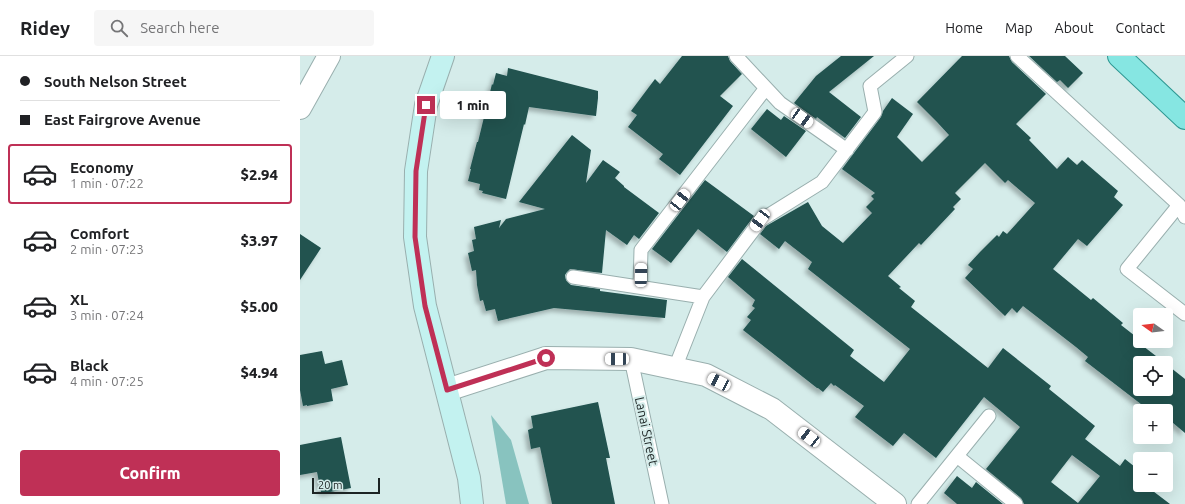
<!DOCTYPE html>
<meta charset="utf-8">
<style>
:root{--surface:#fff;--page:#f6f6f6;--text:#202124;--muted:#757577;--line:#e0e0e0;--accent:#bf3056}
body{margin:0;font-family:Ubuntu,sans-serif;background:var(--page);color:var(--text);height:100vh;display:flex;flex-direction:column;font-size:15px;white-space:nowrap}
*{box-sizing:border-box;margin:0}
p{font-size:13px;color:var(--muted)}
.icon{flex:none;width:22px;height:22px;fill:none;stroke:currentColor;stroke-width:2;stroke-linecap:round;stroke-linejoin:round}
.map{position:relative;flex:1;overflow:hidden}
.drawer{display:flex;flex-direction:column;background:var(--surface);width:300px}
.drawer>*{flex:none}
.hud{display:grid;align-content:center;height:88px;padding:0 20px;background:var(--surface)}
.needle{width:26px;rotate:284deg}
.fabs{position:absolute;left:833px;top:252px;display:grid;gap:8px}
.fabs a{display:grid;place-items:center;width:40px;height:40px;border-radius:4px;background:var(--surface);box-shadow:0 4px 16px #0002;font-size:20px}
.scale{position:absolute;left:12px;bottom:10px;width:68px;box-sizing:border-box;padding-left:4px;border:2px solid #1c2424;border-top:0;font-size:11px;line-height:14px;white-space:nowrap;color:#1c2424;-webkit-text-stroke:3px #d5ecea;paint-order:stroke}
.end{position:absolute;width:18px;height:18px;margin:-9px;border:5px solid #bf3056;background:#fff;box-shadow:0 0 0 2px #fff}
.from{border-radius:50%}
.bubble{position:absolute;height:28px;border-radius:4px;background:var(--surface);box-shadow:0 4px 16px #0002;font-size:13px;font-weight:800;line-height:28px;text-align:center}
.car{position:absolute;width:12px;height:24px;margin:-12px -6px;border-radius:5px;box-shadow:0 0 3px 1px #0007;background:linear-gradient(#fff 24%,#345 0 40%,#fff 0 76%,#345 0 86%,#fff 0)}
.hud b{display:flex;align-items:center;gap:14px;height:38px;font-size:15px}
.hud b+b{border-top:1px solid var(--line)}
.hud i{width:10px;height:10px;background:var(--text)}
ul{padding:0;list-style:none}
li{display:flex;align-items:center;gap:12px;height:60px;margin:0 8px 6px;padding:0 12px;border:2px solid transparent;border-radius:4px}
li div{flex:1}
li b{display:block;font-size:15px}
li em{font-style:normal;font-weight:800}
li.on{border-color:var(--accent)}
li>.icon{width:36px;height:36px;stroke-width:1.5}
.action{display:flex;gap:8px;margin-top:auto;padding:8px 20px}
.action a{flex:1;height:46px;border-radius:4px;background:var(--accent);color:#fff;font-size:16px;font-weight:800;line-height:46px;text-align:center}
header{display:flex;align-items:center;gap:24px;box-sizing:border-box;height:56px;padding:0 20px;background:var(--surface);border-bottom:1px solid var(--line)}
header strong{font-size:19px}
nav{display:flex;gap:22px;margin-inline-start:auto;font-size:14px}
.search{width:280px;height:36px;background:var(--page);display:flex;align-items:center;gap:10px;box-sizing:border-box;padding:0 14px;border-radius:4px;color:var(--muted);font-size:15px}
main{display:flex;flex:1;min-height:0}
.map>svg:first-child{display:block}
</style>
<header>
<strong>Ridey</strong>
<div class="search"><svg class="icon" aria-label="search" viewBox="0 0 24 24"><circle cx="10" cy="10" r="6"/><path d="M15 15l6 6"/></svg>Search here</div>
<nav><a>Home</a><a>Map</a><a>About</a><a>Contact</a></nav>
</header>
<main>
<section class="drawer">
<div class="hud">
<b><i class="from"></i>South Nelson Street</b>
<b><i></i>East Fairgrove Avenue</b>
</div>
<ul>
<li class="on"><svg class="icon" aria-label="car" viewBox="0 0 24 24"><path d="M5 17H2v-5l4-1 3-4h7l3 4 3 1v5h-3M9 17h6M6 11h13"/><circle cx="7" cy="17" r="2"/><circle cx="17" cy="17" r="2"/></svg><div><b>Economy</b><p>1 min · 07:22</p></div><em>$2.94</em></li>
<li><svg class="icon" aria-label="car" viewBox="0 0 24 24"><path d="M5 17H2v-5l4-1 3-4h7l3 4 3 1v5h-3M9 17h6M6 11h13"/><circle cx="7" cy="17" r="2"/><circle cx="17" cy="17" r="2"/></svg><div><b>Comfort</b><p>2 min · 07:23</p></div><em>$3.97</em></li>
<li><svg class="icon" aria-label="car" viewBox="0 0 24 24"><path d="M5 17H2v-5l4-1 3-4h7l3 4 3 1v5h-3M9 17h6M6 11h13"/><circle cx="7" cy="17" r="2"/><circle cx="17" cy="17" r="2"/></svg><div><b>XL</b><p>3 min · 07:24</p></div><em>$5.00</em></li>
<li><svg class="icon" aria-label="car" viewBox="0 0 24 24"><path d="M5 17H2v-5l4-1 3-4h7l3 4 3 1v5h-3M9 17h6M6 11h13"/><circle cx="7" cy="17" r="2"/><circle cx="17" cy="17" r="2"/></svg><div><b>Black</b><p>4 min · 07:25</p></div><em>$4.94</em></li>
</ul>
<div class="action"><a>Confirm</a></div>
</section>
<div class="map">
<svg width="885" height="448" viewBox="0 0 885 448">
<defs>
<filter id="shadow"><feDropShadow dx="-3.5" dy="3.5" stdDeviation="2" flood-color="#0004"/></filter>
</defs>
<rect width="100%" height="100%" fill="#d5ecea"/>
<path fill="#88c3bf" d="M 191,359 L 211,384 L 229,448 L 206,448 Z"/>
<path fill="#20524f" fill-rule="evenodd" filter="url(#shadow)" d="M 382,0 L 428,0 L 430,5 L 442,18 L 420,40 L 433,50 L 380,119 L 359,103 L 363,98 L 328,71 L 337,59 L 331,55 L 355,23 L 360,28 Z
M 541,0 L 574,0 L 529,36 L 561,61 L 545,82 L 517,61 L 516,63 L 494,47 L 516,20 Z
M 662,0 L 709,0 L 712,6 L 746,38 L 716,68 L 731,82 L 729,84 L 757,113 L 768,101 L 777,109 L 782,104 L 818,135 L 814,141 L 823,149 L 787,190 L 778,183 L 753,213 L 791,244 L 793,242 L 823,267 L 821,269 L 844,287 L 843,290 L 865,307 L 840,307 L 840,333 L 866,333 L 866,308 L 885,323 L 885,377 L 866,361 L 866,355 L 850,355 L 785,305 L 788,301 L 776,291 L 723,250 L 717,257 L 712,252 L 705,260 L 665,222 L 673,213 L 668,209 L 680,196 L 697,179 L 699,181 L 703,175 L 707,178 L 735,147 L 708,124 L 705,127 L 685,107 L 655,137 L 661,143 L 653,151 L 655,153 L 621,189 L 619,187 L 588,220 L 601,231 L 599,232 L 615,245 L 611,251 L 688,312 L 703,292 L 751,330 L 749,333 L 795,370 L 785,383 L 820,410 L 825,403 L 840,415 L 840,429 L 845,429 L 870,448 L 724,448 L 721,442 L 686,413 L 720,371 L 684,341 L 636,402 L 604,377 L 593,390 L 555,361 L 564,350 L 535,329 L 534,330 L 531,327 L 523,336 L 518,332 L 517,332 L 443,274 L 451,264 L 447,261 L 455,252 L 452,250 L 455,244 L 428,221 L 442,203 L 554,294 L 550,300 L 584,326 L 610,293 L 508,213 L 512,206 L 485,185 L 479,193 L 460,178 L 466,170 L 508,146 L 522,170 L 543,187 L 572,157 L 566,151 L 574,143 L 571,140 L 575,137 L 542,113 L 581,61 L 583,55 L 592,42 L 613,58 L 597,81 L 622,106 L 649,79 L 637,66 L 617,46 ZM 772,399 L 800,420 L 778,447 L 751,426 Z
M 729,0 L 765,0 L 783,17 L 768,32 L 760,24 L 757,26 Z
M 208,12 L 298,35 L 298,42 L 296,60 L 229,51 L 225,69 L 224,68 L 206,143 L 182,137 L 183,135 L 179,134 L 180,128 L 168,125 L 171,113 L 170,113 L 177,86 L 178,86 L 192,28 L 193,29 L 196,17 L 207,20 Z
M 467,53 L 481,64 L 484,60 L 506,75 L 486,101 L 451,73 Z
M 272,79 L 291,94 L 286,127 L 303,104 L 320,116 L 315,122 L 324,130 L 324,131 L 359,157 L 339,183 L 334,179 L 327,189 L 306,174 L 302,217 L 270,213 L 267,216 L 265,219 L 266,224 L 271,229 L 300,233 L 300,235 L 367,244 L 365,262 L 254,252 L 198,265 L 195,253 L 186,255 L 183,244 L 180,245 L 177,229 L 176,214 L 172,215 L 168,197 L 174,195 L 172,184 L 176,183 L 174,171 L 201,164 L 199,172 L 206,163 L 245,153 L 219,146 Z
M 405,124 L 454,160 L 427,196 L 398,173 L 371,207 L 352,193 Z
M 0,178 L 21,192 L 0,224 Z
M 22,295 L 25,308 L 42,304 L 48,329 L 31,333 L 33,345 L 7,350 L 7,349 L 3,350 L 0,334 L 0,299 Z
M 298,346 L 310,402 L 306,402 L 315,448 L 252,448 L 240,391 L 231,393 L 228,374 L 233,372 L 231,360 Z
M 41,381 L 51,432 L 25,437 L 25,436 L 21,436 L 17,416 L 0,419 L 0,389 Z
M 657,420 L 672,432 L 676,426 L 703,448 L 657,448 L 644,437 Z"/>
<g fill="none" stroke-linecap="round" stroke-linejoin="round">
<defs>
<path id="lane" d="M 436,0 L 480,47 L 547,94
M 717,0 L 879,149 L 885,161
M 879,149 L 827,213 L 885,258
M 273,221 L 403,241
M 340,231 L 341,194 L 466,32
M 331,303 L 362,448
M 375,312 L 403,241 L 461,164 L 522,126 L 575,56 L 570,30 L 607,0
M 657,400 L 716,448
M 618,448 L 689,360"/>
<path id="street" d="M 0,52 L 29,0
M 147,334 L 246,302 L 331,303 L 406,319 L 472,353 L 595,448"/>
<path id="secondary" d="M 143,0 L 126,49 L 116,115 L 115,181 L 125,250 L 169,422 L 172,448"/>
<path id="primary" d="M 819,0 L 885,62"/>
</defs>
<use href="#lane" stroke="#99afae" stroke-width="15"/>
<use href="#street" stroke="#99afae" stroke-width="24"/>
<use href="#secondary" stroke="#99afae" stroke-width="24"/>
<use href="#primary" stroke="#2d9792" stroke-width="24"/>
<use href="#lane" stroke="#fff" stroke-width="13"/>
<use href="#street" stroke="#fff" stroke-width="22"/>
<use href="#secondary" stroke="#c3f2f0" stroke-width="22"/>
<use href="#primary" stroke="#86e6e2" stroke-width="22"/>
</g>
<g fill="none" stroke-linecap="round" stroke-linejoin="round">
<path stroke="#bf3056" stroke-width="5" d="M 126,49 L 116,115 L 115,181 L 125,250 L 147,334 L 246,302"/>
</g>
<g text-anchor="middle" dominant-baseline="central" stroke-width="4" stroke-linejoin="round" paint-order="stroke">
<g font-size="13" fill="#1c2424" stroke="#d5ecea">
<text transform="translate(347 375) rotate(78)">Lanai Street</text>
</g>
</g>
</svg>
<div class="fabs">
<a><svg class="needle" viewBox="-14 -14 28 28"><path d="M0-13l5 13h-10z" fill="#e53935"/><path d="M0 13l5-13h-10z" fill="#757577"/></svg></a>
<a><svg class="icon" aria-label="locate" viewBox="0 0 24 24"><circle cx="12" cy="12" r="6"/><path d="M12 2v4M12 18v4M2 12h4M18 12h4"/></svg></a>
<a>+</a>
<a>−</a>
</div>
<div class="scale">20 m</div>
<i class="end from" style="left:246px;top:302px"></i>
<i class="end" style="left:126px;top:49px"></i>
<div class="bubble" style="left:140px;top:35px;width:66px">1 min</div>
<i class="car" style="left:502px;top:62px;rotate:125deg"></i>
<i class="car" style="left:380px;top:144px;rotate:38deg"></i>
<i class="car" style="left:460px;top:164px;rotate:217deg"></i>
<i class="car" style="left:341px;top:219px;rotate:1deg"></i>
<i class="car" style="left:317px;top:303px;rotate:270deg"></i>
<i class="car" style="left:419px;top:326px;rotate:297deg"></i>
<i class="car" style="left:509px;top:381px;rotate:308deg"></i>
</div>
</main>
